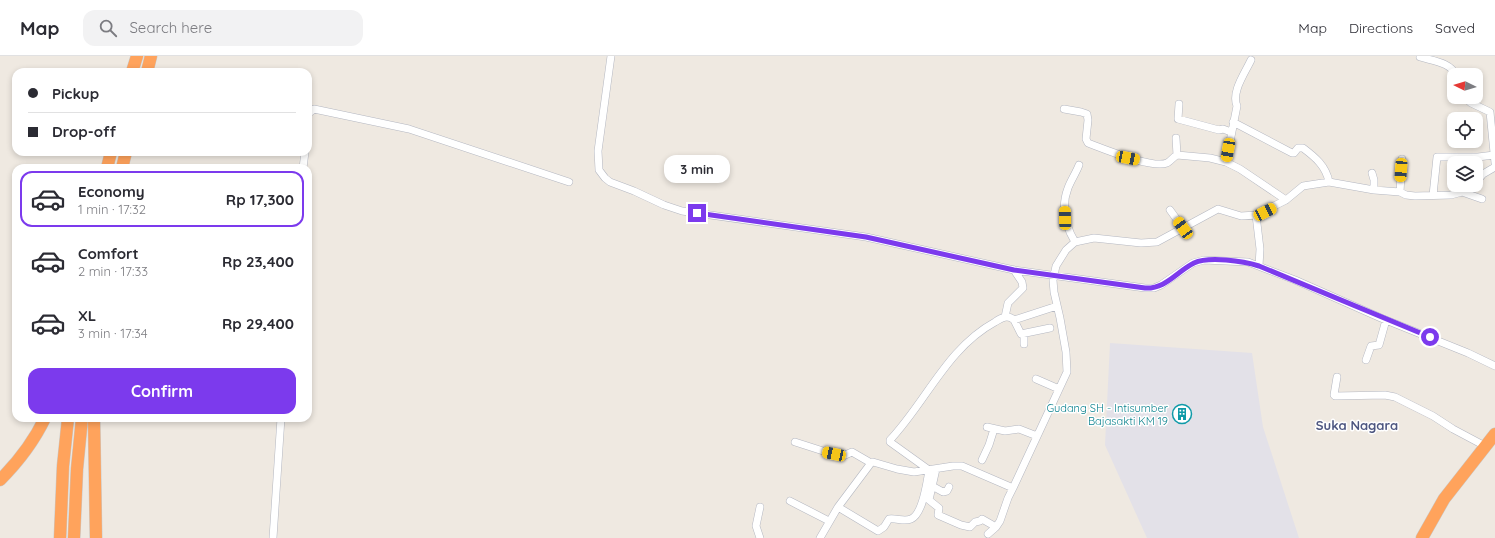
<!DOCTYPE html>
<meta charset="utf-8">
<style>
:root{--surface:#fff;--page:#f2f2f3;--text:#2b2b33;--muted:#7c7c81;--line:#e1e1e2;--accent:#7c3aed}
body{margin:0;font-family:Quicksand,sans-serif;background:var(--page);color:var(--text);height:100vh;display:flex;flex-direction:column;font-size:15px;white-space:nowrap}
*{box-sizing:border-box;margin:0}
p{font-size:13px;color:var(--muted)}
.icon{flex:none;width:22px;height:22px;fill:none;stroke:currentColor;stroke-width:2;stroke-linecap:round;stroke-linejoin:round}
.map{position:relative;flex:1;overflow:hidden}
.details{position:absolute;left:12px;top:108px;width:300px;height:258px;display:flex;flex-direction:column;background:var(--surface);border-radius:12px;box-shadow:0 2px 6px #0003}
.details>*{flex:none}
.banner{position:absolute;left:12px;top:12px;width:300px;height:88px;border-radius:12px;box-shadow:0 2px 6px #0003;display:grid;align-content:center;height:88px;padding:0 16px;background:var(--surface)}
.needle{width:26px;rotate:275deg}
.buttons{position:absolute;left:1447px;top:12px;display:grid;gap:8px}
.buttons a{display:grid;place-items:center;width:36px;height:36px;border-radius:8px;background:var(--surface);box-shadow:0 2px 6px #0003;font-size:20px}
.end{position:absolute;width:18px;height:18px;margin:-9px;border:5px solid #7c3aed;background:#fff;box-shadow:0 0 0 2px #fff}
.from{border-radius:50%}
.bubble{position:absolute;height:28px;border-radius:12px;background:var(--surface);box-shadow:0 2px 6px #0003;font-size:13px;font-weight:700;line-height:28px;text-align:center}
.car{position:absolute;width:12px;height:24px;margin:-12px -6px;border-radius:5px;box-shadow:0 0 3px 1px #0007;background:linear-gradient(#f5c518 24%,#345 0 40%,#f5c518 0 76%,#345 0 86%,#f5c518 0)}
.banner b{display:flex;align-items:center;gap:14px;height:38px;font-size:15px}
.banner b+b{border-top:1px solid var(--line)}
.banner i{width:10px;height:10px;background:var(--text)}
ul{padding:7px 0 0;list-style:none}
li{display:flex;align-items:center;gap:12px;height:56px;margin:0 8px 6px;padding:0 8px;border:2px solid transparent;border-radius:12px}
li div{flex:1}
li b{display:block;font-size:15px}
li em{font-style:normal;font-weight:700}
li.selected{border-color:var(--accent)}
li>.icon{width:36px;height:36px;stroke-width:1.5}
.cta{display:flex;gap:8px;margin-top:auto;padding:8px 16px}
.cta a{flex:1;height:46px;border-radius:12px;background:var(--accent);color:#fff;font-size:16px;font-weight:700;line-height:46px;text-align:center}
header{display:flex;align-items:center;gap:24px;box-sizing:border-box;height:56px;padding:0 20px;background:var(--surface);border-bottom:1px solid var(--line)}
header strong{font-size:19px}
nav{display:flex;gap:22px;margin-inline-start:auto;font-size:14px}
.search{width:280px;height:36px;background:var(--page);display:flex;align-items:center;gap:10px;box-sizing:border-box;padding:0 14px;border-radius:12px;color:var(--muted);font-size:15px}
.map>svg:first-child{display:block}
</style>
<header>
<strong>Map</strong>
<div class="search"><svg class="icon" aria-label="search" viewBox="0 0 24 24"><circle cx="10" cy="10" r="6"/><path d="M15 15l6 6"/></svg>Search here</div>
<nav><a>Map</a><a>Directions</a><a>Saved</a></nav>
</header>
<div class="map">
<svg width="1495" height="482" viewBox="0 0 1495 482">
<rect width="100%" height="100%" fill="#efe9e1"/>
<path fill="#e3e1e8" d="M 1110,287 L 1252,297 L 1263,371 L 1299,482 L 1147,482 L 1105,389 Z"/>
<g fill="none" stroke-linecap="round" stroke-linejoin="round">
<defs>
<path id="street" d="M 611,0 L 598,95 L 599,114 L 605,122 L 610,126 L 634,135 L 664,149 L 682,155 L 866,181 L 1014,214 L 1145,232 L 1154,232 L 1161,229 L 1193,207 L 1204,204 L 1248,206 L 1295,224 L 1381,262 L 1468,297 L 1495,310
M 1420,1 C 1433,5 1450,6 1456,19
M 1251,4 C 1245,17 1231,36 1237,50 L 1226,106 L 1240,113 L 1286,144
M 1464,41 L 1471,47 L 1490,56 L 1495,107
M 1179,48 L 1178,63 L 1219,74 L 1223,73 L 1231,76
M 1064,53 L 1081,56 L 1087,58 L 1088,64 L 1086,83 L 1088,87 C 1104,93 1152,113 1167,107 C 1171,105 1173,101 1177,99 L 1210,102 L 1226,106
M 308,58 L 314,53 L 409,73 L 569,126
M 1233,66 L 1292,97 L 1294,97 L 1298,92 L 1303,92 C 1315,101 1326,110 1329,126
M 1176,82 L 1177,99
M 303,112 L 305,96
M 1372,117 L 1374,124 L 1374,134
M 1476,126 L 1483,118 L 1495,111
M 1400,136 L 1402,103
M 1462,136 L 1482,143
M 1433,139 L 1437,101 L 1478,101 L 1494,99
M 1170,154 L 1183,172
M 1256,159 L 1260,193 L 1259,210
M 1075,186 C 1065,169 1061,150 1068,132 C 1071,124 1076,117 1079,109
M 1005,261 L 1008,247 L 1023,232 L 1022,226 L 1014,214
M 1014,264 L 1021,278 L 1050,272
M 1024,278 L 1024,288
M 1366,304 L 1371,290 L 1379,289 L 1386,264
M 1337,321 L 1334,339 L 1335,340 L 1385,339 L 1395,341 L 1433,360 L 1453,373 L 1485,390
M 1036,323 L 1059,333
M 987,371 L 1005,375 L 1019,373 L 1037,380
M 795,386 L 823,395 L 843,400 L 852,396 L 871,407
M 982,404 L 989,389 L 994,373
M 936,413 L 929,444 L 939,452 L 938,459 L 961,469 L 970,471 L 975,466 L 980,465 L 982,463 L 996,471
M 932,430 L 943,436 L 947,435 L 949,431
M 790,445 L 829,465
M 760,451 L 756,470 L 760,482
M 838,451 L 878,475 L 884,471 L 889,463 C 897,462 904,466 911,463 C 923,458 927,426 929,414 L 890,386 L 890,384 C 926,346 947,292 995,266 C 1001,262 1008,258 1014,264 L 1057,250
M 988,478 L 996,471 L 1000,465 L 1008,442 L 1013,432
M 273,482 L 281,362
M 820,482 L 838,451 L 871,407 L 873,406 L 897,413 L 914,416 L 953,410 L 962,410 L 1013,432 L 1067,316 L 1066,296 L 1060,262 L 1054,236 L 1053,224 L 1056,210 L 1066,194 L 1075,186 L 1094,182 L 1141,187 L 1157,186 L 1218,153 L 1241,160 L 1256,159 L 1286,144 L 1303,130 L 1329,126 L 1374,134 L 1400,136 L 1406,139 L 1415,140 L 1451,139 L 1462,136 L 1472,129"/>
<path id="highway" d="M 132,16 L 137,0
M 147,16 L 151,0
M 107,112 L 111,96
M 122,112 L 126,96
M 94,362 L 96,482
M 0,424 C 18,406 34,385 45,362
M 60,482 L 63,410 L 68,362
M 74,482 L 77,413 L 82,362
M 1422,482 L 1444,443 L 1495,378"/>
</defs>
<use href="#street" stroke="#b4b7c1" stroke-width="8"/>
<use href="#highway" stroke="#c9c9c9" stroke-width="13"/>
<use href="#street" stroke="#fff" stroke-width="7"/>
<use href="#highway" stroke="#ffa35c" stroke-width="12"/>
</g>
<g fill="none" stroke-linecap="round" stroke-linejoin="round">
<path stroke="#7c3aed" stroke-width="5" d="M 697,157 L 866,181 L 1014,214 L 1145,232 C 1166,233 1176,216 1194,207 C 1209,200 1243,205 1259,210 L 1430,281"/>
</g>
<defs>
<symbol id="building-ring" viewBox="-11 -11 22 22"><circle r="9.5" fill="#fff" stroke="#0f9aa8" stroke-width="1.5"/><path d="M-4-6H4V6H1V3H-1V6H-4ZM-2.5-4.3h1.7v1.8h-1.7ZM.8-4.3h1.7v1.8H.8ZM-2.5-1h1.7V.8h-1.7ZM.8-1h1.7V.8H.8Z" fill="#0f9aa8"/></symbol>
</defs>
<g fill-rule="evenodd">
<use href="#building-ring" x="1171" y="347" width="22" height="22"/>
</g>
<g text-anchor="middle" dominant-baseline="central" stroke-width="3" stroke-linejoin="round" paint-order="stroke">
<g font-size="11" fill="#0d838f" stroke="#fff" text-anchor="end">
<text x="1168" y="352">Gudang SH - Intisumber<tspan x="1168" dy="13">Bajasakti KM 19</tspan></text>
</g>
<g font-size="13" font-weight="bold" fill="#4d5680" stroke="#fff">
<text x="1357" y="369">Suka Nagara</text>
</g>
</g>
</svg>
<div class="buttons">
<a><svg class="needle" viewBox="-14 -14 28 28"><path d="M0-13l5 13h-10z" fill="#e53935"/><path d="M0 13l5-13h-10z" fill="#7c7c81"/></svg></a>
<a><svg class="icon" aria-label="locate" viewBox="0 0 24 24"><circle cx="12" cy="12" r="6"/><path d="M12 2v4M12 18v4M2 12h4M18 12h4"/></svg></a>
<a><svg class="icon" aria-label="layers" viewBox="0 0 24 24"><path d="M12 4l9 5-9 5-9-5zM3 14l9 5 9-5"/></svg></a>
</div>
<i class="end from" style="left:1430px;top:281px"></i>
<i class="end" style="left:697px;top:157px"></i>
<div class="bubble" style="left:664px;top:99px;width:66px">3 min</div>
<i class="car" style="left:1228px;top:94px;rotate:190deg"></i>
<i class="car" style="left:1128px;top:102px;rotate:101deg"></i>
<i class="car" style="left:1401px;top:114px;rotate:184deg"></i>
<i class="car" style="left:1265px;top:156px;rotate:63deg"></i>
<i class="car" style="left:1065px;top:162px;rotate:359deg"></i>
<i class="car" style="left:1183px;top:172px;rotate:324deg"></i>
<i class="car" style="left:834px;top:398px;rotate:282deg"></i>
<div class="banner">
<b><i class="from"></i>Pickup</b>
<b><i></i>Drop-off</b>
</div>
<section class="details">
<ul>
<li class="selected"><svg class="icon" aria-label="car" viewBox="0 0 24 24"><path d="M5 17H2v-5l4-1 3-4h7l3 4 3 1v5h-3M9 17h6M6 11h13"/><circle cx="7" cy="17" r="2"/><circle cx="17" cy="17" r="2"/></svg><div><b>Economy</b><p>1 min · 17:32</p></div><em>Rp 17,300</em></li>
<li><svg class="icon" aria-label="car" viewBox="0 0 24 24"><path d="M5 17H2v-5l4-1 3-4h7l3 4 3 1v5h-3M9 17h6M6 11h13"/><circle cx="7" cy="17" r="2"/><circle cx="17" cy="17" r="2"/></svg><div><b>Comfort</b><p>2 min · 17:33</p></div><em>Rp 23,400</em></li>
<li><svg class="icon" aria-label="car" viewBox="0 0 24 24"><path d="M5 17H2v-5l4-1 3-4h7l3 4 3 1v5h-3M9 17h6M6 11h13"/><circle cx="7" cy="17" r="2"/><circle cx="17" cy="17" r="2"/></svg><div><b>XL</b><p>3 min · 17:34</p></div><em>Rp 29,400</em></li>
</ul>
<div class="cta"><a>Confirm</a></div>
</section>
</div>
